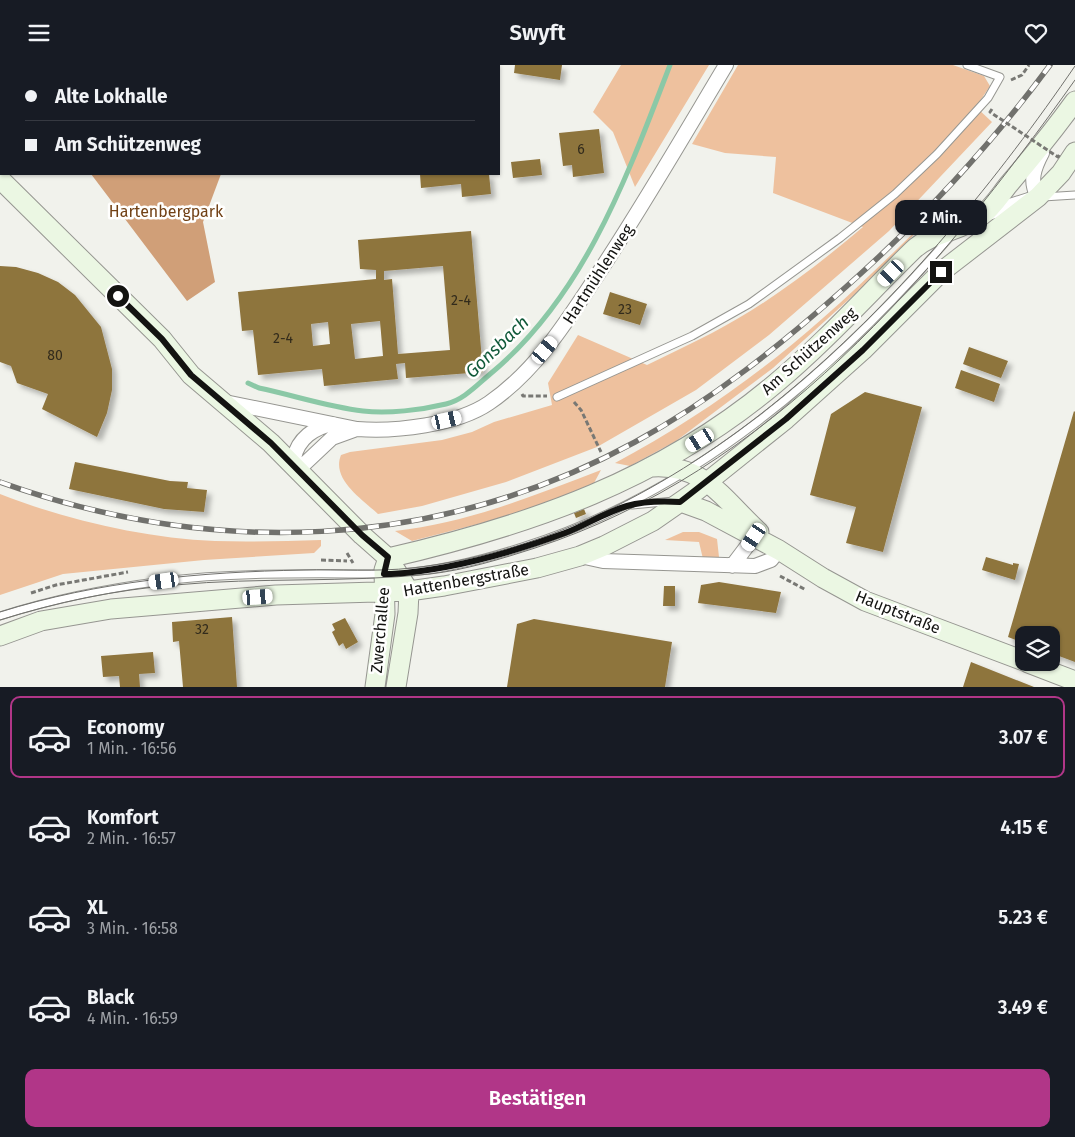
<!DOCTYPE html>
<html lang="de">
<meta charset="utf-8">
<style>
:root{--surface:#171b24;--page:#20242c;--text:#f1f3f6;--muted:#9ea1a6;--line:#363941;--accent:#b13688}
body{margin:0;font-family:"Fira Sans",sans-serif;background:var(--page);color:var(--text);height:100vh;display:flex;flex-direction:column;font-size:19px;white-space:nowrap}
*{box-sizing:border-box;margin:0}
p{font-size:16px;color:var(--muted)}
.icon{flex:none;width:28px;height:28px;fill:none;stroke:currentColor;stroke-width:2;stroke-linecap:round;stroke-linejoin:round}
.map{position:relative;height:622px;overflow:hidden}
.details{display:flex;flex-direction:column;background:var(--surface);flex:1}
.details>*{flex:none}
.banner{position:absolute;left:0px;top:0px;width:500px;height:110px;box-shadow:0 1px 4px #0004;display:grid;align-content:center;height:110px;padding:0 25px;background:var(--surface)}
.controls{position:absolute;left:1015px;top:561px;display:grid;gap:10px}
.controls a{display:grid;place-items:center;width:45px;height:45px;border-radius:10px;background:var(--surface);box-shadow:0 1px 4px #0004;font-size:25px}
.end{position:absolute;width:22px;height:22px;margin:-11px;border:6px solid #131311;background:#fff;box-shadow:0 0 0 2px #fff}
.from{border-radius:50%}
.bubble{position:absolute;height:35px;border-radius:10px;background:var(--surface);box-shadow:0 1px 4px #0004;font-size:16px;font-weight:600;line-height:35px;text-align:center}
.car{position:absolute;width:15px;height:30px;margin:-15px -8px;border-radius:6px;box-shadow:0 0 4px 1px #0007;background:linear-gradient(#fff 24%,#345 0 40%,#fff 0 76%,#345 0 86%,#fff 0)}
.banner b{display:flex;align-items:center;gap:18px;height:48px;font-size:19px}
.banner b+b{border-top:1px solid var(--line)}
.banner i{width:12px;height:12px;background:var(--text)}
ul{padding:9px 0 0;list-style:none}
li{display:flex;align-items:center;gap:15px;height:82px;margin:0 10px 8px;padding:0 15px;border:2px solid transparent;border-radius:10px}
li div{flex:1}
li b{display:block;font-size:19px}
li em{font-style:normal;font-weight:600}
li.current{border-color:var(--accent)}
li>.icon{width:45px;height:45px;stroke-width:1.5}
.cta{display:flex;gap:10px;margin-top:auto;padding:10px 25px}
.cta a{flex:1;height:58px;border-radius:10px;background:var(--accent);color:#fff;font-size:20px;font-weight:600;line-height:58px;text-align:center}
header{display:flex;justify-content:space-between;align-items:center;height:65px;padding:0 25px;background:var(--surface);font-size:22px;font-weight:600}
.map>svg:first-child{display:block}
</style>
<header><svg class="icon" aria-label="menu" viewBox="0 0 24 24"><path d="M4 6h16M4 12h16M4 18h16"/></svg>Swyft<svg class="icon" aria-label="heart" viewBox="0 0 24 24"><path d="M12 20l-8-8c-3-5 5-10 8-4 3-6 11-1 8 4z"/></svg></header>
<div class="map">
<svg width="1075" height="622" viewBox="0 0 1075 622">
<defs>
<filter id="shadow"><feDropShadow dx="4.5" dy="4.5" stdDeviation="2.5" flood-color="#0004"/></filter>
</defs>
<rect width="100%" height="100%" fill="#f1f2ec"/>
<path fill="#eec19e" d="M 621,0 L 709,0 L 635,122 L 613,67 L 593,47 Z
M 738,0 L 953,0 L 984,11 L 990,21 L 976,42 L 992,57 L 889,166 L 769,270 L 696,325 L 597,382 L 506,417 L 422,441 L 378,449 C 362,434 331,414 341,390 L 350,387 L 442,375 L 472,367 L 494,357 L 552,340 L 548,318 L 578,270 L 647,300 C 669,289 691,279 712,268 C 766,240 817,201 863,162 L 773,128 L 776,92 L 725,88 L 692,79 Z
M 936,146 L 877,209 L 773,303 L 676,376 L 630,401 L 615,398 C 690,358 760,309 823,253 C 862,219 899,182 936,146 Z
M 601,405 L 594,418 L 524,447 L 412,476 L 395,466 C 467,458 533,431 601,405 Z
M 0,429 C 66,455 144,473 215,476 C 250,477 286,476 321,475 L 321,481 L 314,488 L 204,495 L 63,509 L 0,530 Z
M 683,467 L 699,467 L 717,474 L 719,492 L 703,494 L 699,477 L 665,475 Z"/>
<path fill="#d09f78" d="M 9,0 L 470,0 L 10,1 Z
M 91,109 L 221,109 L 203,157 L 215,217 L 187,236 Z"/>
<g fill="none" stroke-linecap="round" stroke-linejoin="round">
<path stroke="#8bc8a6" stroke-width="5" d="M 248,318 L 259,323 C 293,330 328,342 363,346 C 388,349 421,345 446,339 C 463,335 476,321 489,310 C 584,232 627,112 670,0"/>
</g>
<path fill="#8e743e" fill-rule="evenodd" filter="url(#shadow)" d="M 515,0 L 562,0 L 560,15 L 514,8 Z
M 599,64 L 604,108 L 573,112 L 572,100 L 563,101 L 559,68 Z
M 540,94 L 542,110 L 513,113 L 511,97 Z
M 420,109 L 489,109 L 491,129 L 462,132 L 461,119 L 421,123 Z
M 471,166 L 483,307 L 406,313 L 405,298 L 396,299 L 398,314 L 324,321 L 322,304 L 258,310 L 253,265 L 242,266 L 238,227 L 376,214 L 376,205 L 360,204 L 358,175 ZM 443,201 L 450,285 L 398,289 L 392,214 L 384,215 L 384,206 ZM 380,256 L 383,291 L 355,294 L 351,259 ZM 328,257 L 330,279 L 313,281 L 311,259 Z
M 0,201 L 16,202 L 38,208 L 58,217 L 75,230 L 101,262 L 112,304 L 112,325 L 107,348 L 97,372 L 42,344 L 48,329 L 17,318 L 11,301 L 0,297 Z
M 610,227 L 647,239 L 640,260 L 603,249 Z
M 969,282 L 1008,296 L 1001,313 L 963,299 Z
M 961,305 L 1000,319 L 994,337 L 955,323 Z
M 865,327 L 922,342 L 883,487 L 846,478 L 856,442 L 810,430 L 831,349 Z
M 1074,346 L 1075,347 L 1075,597 L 1051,588 L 1051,570 L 1024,570 L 1024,578 L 1008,572 Z
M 75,397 L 170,416 L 188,417 L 187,423 L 207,425 L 204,447 L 164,444 L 69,424 Z
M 584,444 L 586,449 L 576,453 L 574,448 Z
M 986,492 L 1013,500 L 1013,498 L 1019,499 L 1015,515 L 982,505 Z
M 719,517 L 781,527 L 776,548 L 698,538 L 701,520 Z
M 664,521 L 675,521 L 675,541 L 663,541 Z
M 232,552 L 237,622 L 183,622 L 179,576 L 173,577 L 172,557 Z
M 345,553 L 358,577 L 346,584 L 343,578 L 339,581 L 332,567 L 335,565 L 332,559 Z
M 534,554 L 672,577 L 665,622 L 507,622 L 517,559 Z
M 153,587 L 155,608 L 139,609 L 140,622 L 120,622 L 119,611 L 103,612 L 101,591 Z
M 971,597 L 1034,622 L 963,622 Z"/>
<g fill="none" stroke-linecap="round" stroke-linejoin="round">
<defs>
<path id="lane" d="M 1043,132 L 1075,130
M 557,332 L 692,271 L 749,239 L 840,173 L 895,129 L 937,89 L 988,33 L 1000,12 L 967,0
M 632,440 L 674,436
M 401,508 C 442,505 482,495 522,482 C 695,428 834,306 951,171
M 0,551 C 53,534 108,523 163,516 C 235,507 310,509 382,509"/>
<path id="street" d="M 985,149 L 1038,132 C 1029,116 1034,103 1042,88
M 225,337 L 357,364 C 395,367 457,360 489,338 C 536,306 567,256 598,209 C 643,141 684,70 726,0
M 333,359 C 314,362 298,374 294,393 L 298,405 L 332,373 L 354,365
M 580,491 L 603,496 L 755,501 L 771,495 L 779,485
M 732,501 L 754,472"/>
<path id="secondary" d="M 0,114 L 162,274 L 191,310 L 271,378 L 362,470 L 388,493 L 409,526 L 408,548 L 396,622
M 653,402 C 705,399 725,436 759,467
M 681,437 L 706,446 L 779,485 L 823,513 L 865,536 L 1024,596
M 388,493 C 531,460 661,415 776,318 C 825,277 867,230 913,185 C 932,167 960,167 981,151 C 992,143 1000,130 1009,119 C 1032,92 1054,65 1075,36
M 0,571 L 41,556 L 111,544 L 276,530 L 409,526 L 444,521 L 537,503 L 580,491 L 604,481 L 653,456 L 696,426 L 786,354 L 863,285 L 941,207 L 1038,132 L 1061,108 L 1075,87
M 1028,598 L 1075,616
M 375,622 L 385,549 L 384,505 L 388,493"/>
</defs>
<use href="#lane" stroke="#969691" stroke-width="9"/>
<use href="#street" stroke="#969691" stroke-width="16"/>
<use href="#secondary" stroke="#969691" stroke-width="21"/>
<path stroke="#787874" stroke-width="3" stroke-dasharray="5 2.5" stroke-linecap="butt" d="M 1011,15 L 1022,10 L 1029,0
M 522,329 L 523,331 L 547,331
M 574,337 L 581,345 L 601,387
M 347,488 L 353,498
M 321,495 L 347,496
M 780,511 L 806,525
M 31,528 L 56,520 L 128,507"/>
<use href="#lane" stroke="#fff" stroke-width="7"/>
<use href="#street" stroke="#fff" stroke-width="14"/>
<use href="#secondary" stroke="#ebf7e3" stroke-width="19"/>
<path stroke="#71716d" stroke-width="1" d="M 0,547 C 99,516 200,507 303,505 C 339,504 376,507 412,503 C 695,471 923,223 1075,1
M 0,555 C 57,537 115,525 175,520 C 259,512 345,518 430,509 C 465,505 501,494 535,483 C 769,407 937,209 1075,15"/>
<defs>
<path id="rail" d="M 0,417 C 212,493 435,486 635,377 C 712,335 781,280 847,221 C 921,155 991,80 1050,0"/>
</defs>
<use href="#rail" stroke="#71716d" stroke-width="5.5"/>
<use href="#rail" stroke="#fffffe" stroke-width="4" stroke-dasharray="11" stroke-linecap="butt"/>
<path stroke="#787874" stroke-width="3" stroke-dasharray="5 2.5" stroke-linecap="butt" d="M 992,44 L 990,47 L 1058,92 L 1060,89"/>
</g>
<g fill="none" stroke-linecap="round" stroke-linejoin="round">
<path stroke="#131311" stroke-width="6" d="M 118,231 L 162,274 L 191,310 L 271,378 L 362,470 L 388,492 L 384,509 L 391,509 C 451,505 508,489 565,468 C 586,460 606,447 627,441 C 644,436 663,436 680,437 L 786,354 L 863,285 L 941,207"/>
</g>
<g text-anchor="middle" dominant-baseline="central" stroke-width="5" stroke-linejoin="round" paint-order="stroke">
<g font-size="14" fill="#322b1c">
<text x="581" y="84">6</text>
<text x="461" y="235">2-4</text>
<text x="625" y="244">23</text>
<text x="283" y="273">2-4</text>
<text x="55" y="290">80</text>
<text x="202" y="564">32</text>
</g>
<g font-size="16" fill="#714115" stroke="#fffffe">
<text x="166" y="146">Hartenbergpark</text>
</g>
<g font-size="16" fill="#131311" stroke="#fffffe">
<text transform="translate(598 209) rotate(-57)">Hartmühlenweg</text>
<text transform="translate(809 286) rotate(-42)">Am Schützenweg</text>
<text transform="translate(466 515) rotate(-10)">Hattenbergstraße</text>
<text transform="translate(898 547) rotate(22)">Hauptstraße</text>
<text transform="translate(380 565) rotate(-85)">Zwerchallee</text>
</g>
<g font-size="18" font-style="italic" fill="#115a3a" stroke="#fffffe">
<text transform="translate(497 282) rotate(-44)">Gonsbach</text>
</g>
</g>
</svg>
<div class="controls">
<a><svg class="icon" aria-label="layers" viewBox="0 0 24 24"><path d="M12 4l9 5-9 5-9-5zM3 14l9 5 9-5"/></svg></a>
</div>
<i class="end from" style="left:118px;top:231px"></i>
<i class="end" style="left:941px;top:207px"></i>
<div class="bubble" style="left:895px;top:135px;width:92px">2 Min.</div>
<i class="car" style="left:891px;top:208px;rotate:224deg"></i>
<i class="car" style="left:545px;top:285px;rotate:40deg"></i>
<i class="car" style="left:447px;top:355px;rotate:77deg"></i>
<i class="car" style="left:700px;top:375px;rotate:239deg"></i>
<i class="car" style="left:754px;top:472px;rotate:214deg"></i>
<i class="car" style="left:164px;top:516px;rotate:262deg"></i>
<i class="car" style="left:258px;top:532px;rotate:86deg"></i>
<div class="banner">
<b><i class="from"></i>Alte Lokhalle</b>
<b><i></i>Am Schützenweg</b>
</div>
</div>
<section class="details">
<ul>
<li class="current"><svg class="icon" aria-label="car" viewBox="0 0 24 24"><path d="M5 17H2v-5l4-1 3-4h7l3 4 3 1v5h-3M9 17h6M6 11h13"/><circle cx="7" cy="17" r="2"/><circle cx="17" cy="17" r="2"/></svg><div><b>Economy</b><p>1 Min. · 16:56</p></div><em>3.07 €</em></li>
<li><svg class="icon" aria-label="car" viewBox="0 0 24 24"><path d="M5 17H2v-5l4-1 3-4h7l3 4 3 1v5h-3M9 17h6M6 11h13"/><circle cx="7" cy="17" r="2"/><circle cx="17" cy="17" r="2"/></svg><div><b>Komfort</b><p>2 Min. · 16:57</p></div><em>4.15 €</em></li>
<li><svg class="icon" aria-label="car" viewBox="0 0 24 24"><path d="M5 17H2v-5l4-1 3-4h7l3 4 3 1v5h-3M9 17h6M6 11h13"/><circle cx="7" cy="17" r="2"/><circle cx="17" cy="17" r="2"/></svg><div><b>XL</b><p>3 Min. · 16:58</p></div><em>5.23 €</em></li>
<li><svg class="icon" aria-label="car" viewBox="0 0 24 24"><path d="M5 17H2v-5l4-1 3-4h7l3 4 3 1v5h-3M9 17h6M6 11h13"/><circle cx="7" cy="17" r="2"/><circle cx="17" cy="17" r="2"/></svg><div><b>Black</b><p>4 Min. · 16:59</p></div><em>3.49 €</em></li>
</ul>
<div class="cta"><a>Bestätigen</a></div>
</section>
